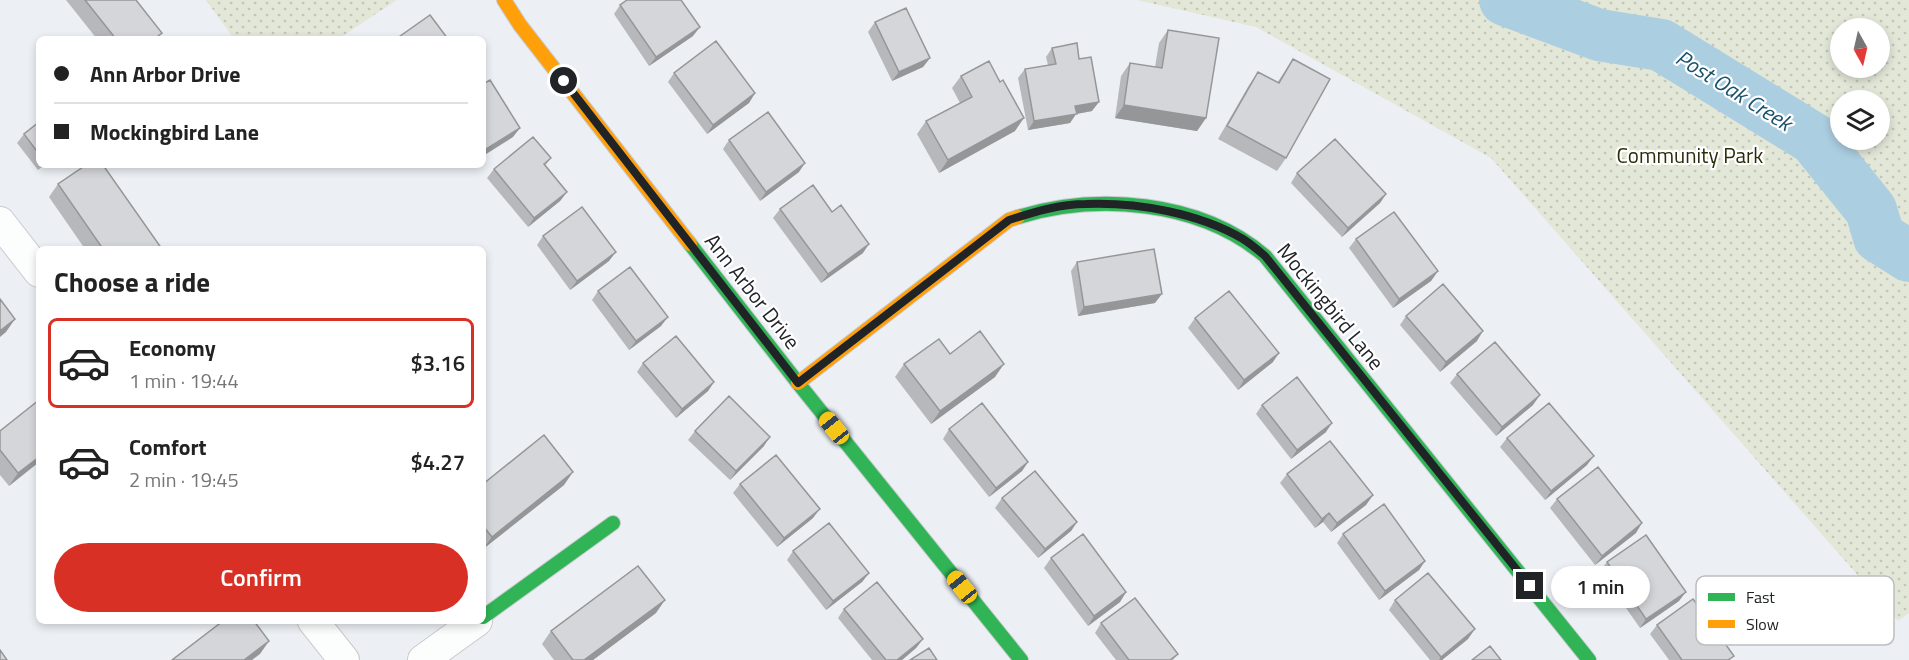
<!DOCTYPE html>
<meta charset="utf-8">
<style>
:root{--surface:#fff;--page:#f2f2f2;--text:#222;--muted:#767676;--line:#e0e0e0;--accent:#d93025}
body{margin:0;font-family:"Titillium Web",sans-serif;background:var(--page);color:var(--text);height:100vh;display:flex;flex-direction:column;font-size:22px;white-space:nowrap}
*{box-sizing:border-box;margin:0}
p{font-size:20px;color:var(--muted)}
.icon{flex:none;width:33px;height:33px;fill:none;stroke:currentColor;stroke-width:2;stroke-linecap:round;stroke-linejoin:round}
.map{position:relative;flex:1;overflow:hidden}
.drawer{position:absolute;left:36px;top:246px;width:450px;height:378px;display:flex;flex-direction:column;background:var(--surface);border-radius:9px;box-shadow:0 3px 9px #0003}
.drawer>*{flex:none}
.top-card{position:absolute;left:36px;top:36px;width:450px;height:132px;border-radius:9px;box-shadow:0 3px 9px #0003;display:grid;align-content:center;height:132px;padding:0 18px;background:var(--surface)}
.needle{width:39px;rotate:172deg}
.buttons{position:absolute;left:1830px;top:18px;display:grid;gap:12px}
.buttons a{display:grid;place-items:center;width:60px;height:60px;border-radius:50%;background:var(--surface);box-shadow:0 3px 9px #0003;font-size:30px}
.end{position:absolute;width:27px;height:27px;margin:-14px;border:8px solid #212427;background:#fff;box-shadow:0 0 0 3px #fff}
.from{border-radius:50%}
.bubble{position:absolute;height:42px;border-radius:21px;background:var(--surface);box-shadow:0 3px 9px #0003;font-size:20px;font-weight:600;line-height:42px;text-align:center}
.car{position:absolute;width:18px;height:36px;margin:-18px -9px;border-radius:8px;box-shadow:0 0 4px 2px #0007;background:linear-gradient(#f5c518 24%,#345 0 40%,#f5c518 0 76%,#345 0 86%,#f5c518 0)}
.top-card b{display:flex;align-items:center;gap:21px;height:57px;font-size:22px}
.top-card b+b{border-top:2px solid var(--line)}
.top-card i{width:15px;height:15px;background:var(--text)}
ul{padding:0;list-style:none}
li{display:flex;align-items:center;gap:18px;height:90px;margin:0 12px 9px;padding:0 6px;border:3px solid transparent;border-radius:9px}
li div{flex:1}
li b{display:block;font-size:22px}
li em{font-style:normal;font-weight:600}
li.selected{border-color:var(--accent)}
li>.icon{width:54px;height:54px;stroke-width:1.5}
h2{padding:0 18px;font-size:27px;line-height:72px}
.button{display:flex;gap:12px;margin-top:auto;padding:12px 18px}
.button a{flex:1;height:69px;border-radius:36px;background:var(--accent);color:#fff;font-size:24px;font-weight:600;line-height:69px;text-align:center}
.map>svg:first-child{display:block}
</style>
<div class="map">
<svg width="1909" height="660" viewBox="0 0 1909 660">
<defs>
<pattern id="green-dots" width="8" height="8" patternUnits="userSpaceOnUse" patternTransform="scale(1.5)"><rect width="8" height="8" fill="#e3e7d8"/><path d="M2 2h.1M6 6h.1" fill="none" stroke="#c2c6b9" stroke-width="1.8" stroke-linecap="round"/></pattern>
</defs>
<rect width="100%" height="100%" fill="#ecf0f4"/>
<path fill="url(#green-dots)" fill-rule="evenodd" d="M 206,0 L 397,0 L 338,39 L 234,39 Z
M 1137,0 L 1909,0 L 1909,613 L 1898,621 L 1491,158 L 1256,27 ZM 1840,28 L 1880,28 L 1880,68 L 1840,68 ZM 1840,100 L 1880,100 L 1880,140 L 1840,140 Z"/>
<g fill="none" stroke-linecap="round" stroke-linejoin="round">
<path stroke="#accee1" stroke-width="52" d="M 1505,0 L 1599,35 L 1661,45 L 1814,139 L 1871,210 L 1879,237 L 1909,256"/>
<defs>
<path id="street" d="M 0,222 L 39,272
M 313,621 L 344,660
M 423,660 L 477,621"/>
<path id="fast" d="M 1018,217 C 1097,193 1199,200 1265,256 L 1589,660
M 690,244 L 798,383 L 1021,660
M 483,617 L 613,523"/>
<path id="slow" d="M 504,0 L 520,25 L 690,244
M 798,383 L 1009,220 L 1018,217"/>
</defs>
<use href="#street" stroke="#c8cace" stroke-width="32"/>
<use href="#fast" stroke="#c8cace" stroke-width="16"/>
<use href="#slow" stroke="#c8cace" stroke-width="16"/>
<use href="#street" stroke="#fcfdfd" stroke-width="30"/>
<use href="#fast" stroke="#30b455" stroke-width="14"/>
<use href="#slow" stroke="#ff9f0a" stroke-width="14"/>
</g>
<path fill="#b7b8bb" d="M 66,0 L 136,0 L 158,39 L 97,39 Z
M 620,5 L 693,36 L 649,66 L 614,14 Z
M 875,22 L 930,58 L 923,67 L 892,81 L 868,32 Z
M 1168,30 L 1206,118 L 1197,131 L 1115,118 L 1121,76 L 1130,63 L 1155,67 L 1159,43 Z
M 1052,48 L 1079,59 L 1092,111 L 1076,114 L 1070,123 L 1028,130 L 1018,78 L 1025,69 L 1048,65 L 1046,57 Z
M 1293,59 L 1286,158 L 1277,171 L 1218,139 L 1249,85 L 1258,72 L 1277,83 Z
M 674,73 L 755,93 L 749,103 L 707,134 L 668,82 Z
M 961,76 L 1015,131 L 939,173 L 917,134 L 926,121 L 960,103 L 952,88 Z
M 39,122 L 39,165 L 45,165 L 38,170 L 17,143 L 24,134 Z
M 729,140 L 799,172 L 760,201 L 723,149 Z
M 551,158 L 545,166 L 567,192 L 560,201 L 528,227 L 487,178 L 494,169 Z
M 1297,173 L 1386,194 L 1380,203 L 1342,237 L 1291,183 Z
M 58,184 L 162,249 L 85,249 L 49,197 Z
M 780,209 L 863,253 L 821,283 L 773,218 Z
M 543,236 L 609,261 L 570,290 L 537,245 Z
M 1356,239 L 1438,271 L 1431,281 L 1393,308 L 1349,248 Z
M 1077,262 L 1155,303 L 1078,316 L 1071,271 Z
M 598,291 L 661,326 L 629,350 L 592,300 Z
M 1406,316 L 1477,341 L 1440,372 L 1400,325 Z
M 1195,318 L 1273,362 L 1238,390 L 1188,328 Z
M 950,354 L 995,377 L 931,424 L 895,377 L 904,364 Z
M 643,363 L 714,382 L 708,391 L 676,418 L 637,372 Z
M 1457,374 L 1533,405 L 1496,436 L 1450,383 Z
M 1262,405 L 1326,432 L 1291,459 L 1256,414 Z
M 949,429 L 1028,462 L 1022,471 L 989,497 L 943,439 Z
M 0,431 L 39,462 L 9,486 L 0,475 Z
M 695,431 L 764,446 L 730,480 L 688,440 Z
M 1507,438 L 1587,465 L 1545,500 L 1500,447 Z
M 1287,474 L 1373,495 L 1366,505 L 1331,532 L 1323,522 L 1315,528 L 1280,483 Z
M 483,484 L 564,485 L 483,549 Z
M 740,484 L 813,518 L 777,547 L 733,493 Z
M 1002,498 L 1077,522 L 1071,531 L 1038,558 L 995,508 Z
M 1557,499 L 1636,533 L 1595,565 L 1550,508 Z
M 1343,534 L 1425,561 L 1419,570 L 1379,600 L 1337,543 Z
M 793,551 L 869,573 L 862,582 L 826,610 L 787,560 Z
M 1051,558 L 1126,592 L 1120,602 L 1088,626 L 1044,568 Z
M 1607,562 L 1679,601 L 1640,628 L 1600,571 Z
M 1395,600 L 1468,639 L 1442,660 L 1430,660 L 1389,610 Z
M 844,609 L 923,639 L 916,648 L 902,660 L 872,660 L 838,618 Z
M 656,613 L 593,660 L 554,660 L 542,644 L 551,631 Z
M 1101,623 L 1178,654 L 1173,660 L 1116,660 L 1095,633 Z
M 1657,625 L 1731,660 L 1669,660 L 1650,634 Z"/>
<path fill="#959698" d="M 700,27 L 693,36 L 649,66 L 656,57 Z
M 930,58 L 923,67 L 892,81 L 899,72 Z
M 755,93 L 749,103 L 707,134 L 713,125 Z
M 1099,102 L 1092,111 L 1076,114 L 1070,123 L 1028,130 L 1034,121 L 1075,106 Z
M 1124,105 L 1206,118 L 1197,131 L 1115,118 Z
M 1024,118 L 1015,131 L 939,173 L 948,160 Z
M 520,128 L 513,137 L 483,156 L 483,151 Z
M 805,163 L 799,172 L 760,201 L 766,192 Z
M 567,192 L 560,201 L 528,227 L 534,218 Z
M 1386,194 L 1380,203 L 1342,237 L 1348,228 Z
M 869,244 L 863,253 L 821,283 L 828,274 Z
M 616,252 L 609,261 L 570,290 L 577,281 Z
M 1438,271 L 1431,281 L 1393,308 L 1399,299 Z
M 1162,294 L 1155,303 L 1078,316 L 1084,307 Z
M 668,317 L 661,326 L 629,350 L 636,341 Z
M 15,319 L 6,332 L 0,337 L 0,331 Z
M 1483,331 L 1477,341 L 1440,372 L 1446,362 Z
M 1279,353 L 1273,362 L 1238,390 L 1244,380 Z
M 1004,364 L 995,377 L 931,424 L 940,411 Z
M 714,382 L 708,391 L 676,418 L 682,409 Z
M 1540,395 L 1533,405 L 1496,436 L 1502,427 Z
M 1332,423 L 1326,432 L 1291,459 L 1297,450 Z
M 770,437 L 764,446 L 730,480 L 736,471 Z
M 1594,456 L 1587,465 L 1545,500 L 1551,491 Z
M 39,457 L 39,462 L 9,486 L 18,473 Z
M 1028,462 L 1022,471 L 989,497 L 996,488 Z
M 573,472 L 564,485 L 483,549 L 492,537 Z
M 1373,495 L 1366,505 L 1331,532 L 1337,523 Z
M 820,509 L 813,518 L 777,547 L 784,538 Z
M 1329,513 L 1323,522 L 1315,528 L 1322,519 Z
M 1077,522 L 1071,531 L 1038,558 L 1045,549 Z
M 1642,523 L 1636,533 L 1595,565 L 1602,556 Z
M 1425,561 L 1419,570 L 1379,600 L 1385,591 Z
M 869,573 L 862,582 L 826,610 L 833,601 Z
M 1126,592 L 1120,602 L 1088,626 L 1094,616 Z
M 1686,592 L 1679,601 L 1640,628 L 1646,619 Z
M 665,600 L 656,613 L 593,660 L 584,660 Z
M 1475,629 L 1468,639 L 1442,660 L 1439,660 L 1441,657 Z
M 923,639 L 916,648 L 902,660 L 897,660 Z
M 269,641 L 260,654 L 252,660 L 244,660 Z"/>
<path fill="#d5d6d9" stroke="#959698" stroke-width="1.5" d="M 85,0 L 136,0 L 162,33 L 154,39 L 116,39 Z
M 627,0 L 681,0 L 700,27 L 656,57 L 620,5 Z
M 906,8 L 930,58 L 899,72 L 875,22 Z
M 430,15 L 448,39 L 396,39 Z
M 1168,30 L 1219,38 L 1206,118 L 1124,105 L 1130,63 L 1162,68 Z
M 716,41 L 755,93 L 713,125 L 674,73 Z
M 1077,43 L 1079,59 L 1091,57 L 1099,102 L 1075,106 L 1077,114 L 1034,121 L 1025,69 L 1056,64 L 1052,48 Z
M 1293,59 L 1330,79 L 1286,158 L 1227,126 L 1258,72 L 1279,83 Z
M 989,61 L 1000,82 L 1003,80 L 1024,118 L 948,160 L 926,121 L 972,97 L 961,76 Z
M 490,80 L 520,128 L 483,151 L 483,84 Z
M 768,112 L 805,163 L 766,192 L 729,140 Z
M 39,122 L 39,154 L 24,134 Z
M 533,137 L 551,158 L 544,164 L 567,192 L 534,218 L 494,169 Z
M 1335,139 L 1386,194 L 1348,228 L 1297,173 Z
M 86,165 L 103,165 L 162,249 L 103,249 L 58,184 Z
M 813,185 L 832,212 L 841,205 L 869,244 L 828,274 L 780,209 Z
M 582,207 L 616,252 L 577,281 L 543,236 Z
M 1394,212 L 1438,271 L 1399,299 L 1356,239 Z
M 1154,249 L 1162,294 L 1084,307 L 1077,262 Z
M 630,267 L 668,317 L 636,341 L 598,291 Z
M 1443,284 L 1483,331 L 1446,362 L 1406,316 Z
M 1229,291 L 1279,353 L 1244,380 L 1195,318 Z
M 0,299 L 15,319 L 0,331 Z
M 980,331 L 1004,364 L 940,411 L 904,364 L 939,339 L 950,354 Z
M 676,336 L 714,382 L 682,409 L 643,363 Z
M 1495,342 L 1540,395 L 1502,427 L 1457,374 Z
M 1297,377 L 1332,423 L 1297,450 L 1262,405 Z
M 729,396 L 770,437 L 736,471 L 695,431 Z
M 39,400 L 39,457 L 18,473 L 0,450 L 0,431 Z
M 982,403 L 1028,462 L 996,488 L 949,429 Z
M 1549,403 L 1594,456 L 1551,491 L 1507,438 Z
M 544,435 L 573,472 L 492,537 L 483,526 L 483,484 Z
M 1330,441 L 1373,495 L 1337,523 L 1329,513 L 1322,519 L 1287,474 Z
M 776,455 L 820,509 L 784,538 L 740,484 Z
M 1598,467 L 1642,523 L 1602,556 L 1557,499 Z
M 1035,471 L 1077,522 L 1045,549 L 1002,498 Z
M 1384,504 L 1425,561 L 1385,591 L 1343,534 Z
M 829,523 L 869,573 L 833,601 L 793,551 Z
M 1083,534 L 1126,592 L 1094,616 L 1051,558 Z
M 1646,535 L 1686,592 L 1646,619 L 1607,562 Z
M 638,566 L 665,600 L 584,660 L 573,660 L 551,631 Z
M 1428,573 L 1475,629 L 1441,657 L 1395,600 Z
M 877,582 L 923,639 L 897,660 L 886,660 L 844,609 Z
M 1135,598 L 1178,654 L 1170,660 L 1129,660 L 1101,623 Z
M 1693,599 L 1734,656 L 1728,660 L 1682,660 L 1657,625 Z
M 223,621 L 254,621 L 269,641 L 244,660 L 172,660 Z
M 1490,646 L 1501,660 L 1472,660 Z
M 929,648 L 937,660 L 910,660 Z
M 0,650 L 7,660 L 0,660 Z"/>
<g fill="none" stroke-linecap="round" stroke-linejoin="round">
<path stroke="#212427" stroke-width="8" d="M 564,81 L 798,383 L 1009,220 C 1034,212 1060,204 1086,204 C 1137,202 1199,213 1243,239 C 1251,244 1258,250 1265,256 L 1530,586"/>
</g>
<g text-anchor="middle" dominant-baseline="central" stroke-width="4.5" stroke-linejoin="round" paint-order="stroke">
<g font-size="21" fill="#2b2d08" stroke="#fff">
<text x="1690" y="155">Community Park</text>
</g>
<g font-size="21" fill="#212427" stroke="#fff">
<text transform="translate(753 291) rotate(52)">Ann Arbor Drive</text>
<text transform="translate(1331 306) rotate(51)">Mockingbird Lane</text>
</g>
<g font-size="22" font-style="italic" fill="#18526c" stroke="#fff">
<text transform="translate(1734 90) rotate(32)">Post Oak Creek</text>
</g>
</g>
<rect x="1696" y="576" width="198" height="69" rx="9" fill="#fff" stroke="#bcbdbe" stroke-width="1.5"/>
<rect x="1708" y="593" width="27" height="8" fill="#30b455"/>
<rect x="1708" y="620" width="27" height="8" fill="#ff9f0a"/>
<g font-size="16" fill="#212427">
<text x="1746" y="603">Fast</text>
<text x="1746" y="630">Slow</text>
</g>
</svg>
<div class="buttons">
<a><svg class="needle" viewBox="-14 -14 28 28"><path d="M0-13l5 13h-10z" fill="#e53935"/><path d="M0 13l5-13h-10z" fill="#767676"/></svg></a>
<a><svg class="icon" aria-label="layers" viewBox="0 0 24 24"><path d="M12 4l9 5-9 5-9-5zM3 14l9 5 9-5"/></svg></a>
</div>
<i class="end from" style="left:564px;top:81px"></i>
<i class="end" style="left:1530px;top:586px"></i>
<div class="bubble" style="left:1551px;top:566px;width:99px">1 min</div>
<i class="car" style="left:834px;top:428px;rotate:321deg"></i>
<i class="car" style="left:962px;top:587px;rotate:321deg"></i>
<div class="top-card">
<b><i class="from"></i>Ann Arbor Drive</b>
<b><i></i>Mockingbird Lane</b>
</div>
<section class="drawer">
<h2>Choose a ride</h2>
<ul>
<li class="selected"><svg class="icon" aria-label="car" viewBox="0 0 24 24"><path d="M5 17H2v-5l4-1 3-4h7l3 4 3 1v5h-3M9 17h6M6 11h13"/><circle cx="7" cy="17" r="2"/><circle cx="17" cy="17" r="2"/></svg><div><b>Economy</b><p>1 min · 19:44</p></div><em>$3.16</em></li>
<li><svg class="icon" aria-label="car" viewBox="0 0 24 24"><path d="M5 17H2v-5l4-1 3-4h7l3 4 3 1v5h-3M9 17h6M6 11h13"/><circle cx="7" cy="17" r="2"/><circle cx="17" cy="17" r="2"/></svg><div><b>Comfort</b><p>2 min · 19:45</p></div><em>$4.27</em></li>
</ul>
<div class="button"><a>Confirm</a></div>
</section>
</div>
